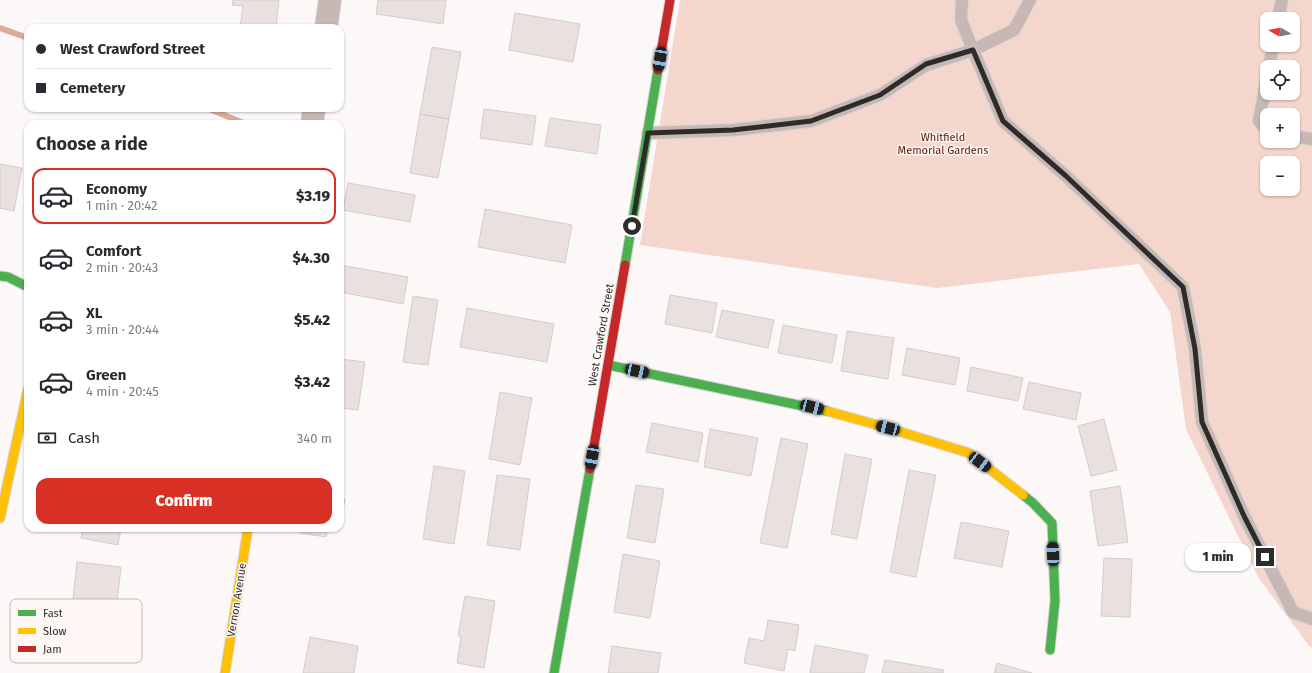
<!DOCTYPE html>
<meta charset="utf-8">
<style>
:root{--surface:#fff;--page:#f7f7f7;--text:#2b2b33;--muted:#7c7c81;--line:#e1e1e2;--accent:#d93025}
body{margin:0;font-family:"Fira Sans",sans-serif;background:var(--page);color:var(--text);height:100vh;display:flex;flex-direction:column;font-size:15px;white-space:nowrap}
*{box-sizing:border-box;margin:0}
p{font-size:13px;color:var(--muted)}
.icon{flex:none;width:22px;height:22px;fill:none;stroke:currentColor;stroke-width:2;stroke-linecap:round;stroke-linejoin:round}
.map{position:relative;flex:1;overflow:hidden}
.drawer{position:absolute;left:24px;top:120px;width:320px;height:412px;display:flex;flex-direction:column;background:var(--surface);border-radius:12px;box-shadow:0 1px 3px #0004}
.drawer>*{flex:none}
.guide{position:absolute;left:24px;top:24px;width:320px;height:88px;border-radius:12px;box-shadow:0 1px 3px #0004;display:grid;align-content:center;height:88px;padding:0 12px;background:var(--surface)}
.needle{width:26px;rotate:279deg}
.tools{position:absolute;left:1260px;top:12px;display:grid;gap:8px}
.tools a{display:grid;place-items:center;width:40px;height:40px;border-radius:8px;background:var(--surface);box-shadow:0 1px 3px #0004;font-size:20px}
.end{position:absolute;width:18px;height:18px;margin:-9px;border:5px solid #2e2c2b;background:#fff;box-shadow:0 0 0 2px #fff}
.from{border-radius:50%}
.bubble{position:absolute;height:28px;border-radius:12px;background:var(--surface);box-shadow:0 1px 3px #0004;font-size:13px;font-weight:800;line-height:28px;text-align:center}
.car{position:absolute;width:12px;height:24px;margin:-12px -6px;border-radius:5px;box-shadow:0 0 3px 1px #0007;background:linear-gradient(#222 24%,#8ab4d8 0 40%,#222 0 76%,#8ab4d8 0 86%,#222 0)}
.guide b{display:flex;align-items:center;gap:14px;height:38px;font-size:15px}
.guide b+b{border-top:1px solid var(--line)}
.guide i{width:10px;height:10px;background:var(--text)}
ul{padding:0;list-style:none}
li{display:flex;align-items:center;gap:12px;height:56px;margin:0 8px 6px;padding:0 4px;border:2px solid transparent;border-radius:12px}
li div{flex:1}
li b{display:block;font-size:15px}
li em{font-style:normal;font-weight:800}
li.on{border-color:var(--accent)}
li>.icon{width:36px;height:36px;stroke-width:1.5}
h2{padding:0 12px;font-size:18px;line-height:48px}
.pay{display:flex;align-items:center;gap:10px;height:44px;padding:0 12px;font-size:15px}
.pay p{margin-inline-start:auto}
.button{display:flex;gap:8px;margin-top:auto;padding:8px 12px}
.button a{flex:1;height:46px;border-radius:12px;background:var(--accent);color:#fff;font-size:16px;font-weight:800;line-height:46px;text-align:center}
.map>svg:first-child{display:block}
</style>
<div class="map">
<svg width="1312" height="673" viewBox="0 0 1312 673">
<rect width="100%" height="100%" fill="#fcf8f7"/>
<path fill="#f4d6cd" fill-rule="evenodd" d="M 680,0 L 1312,0 L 1312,647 L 1310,647 L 1258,577 L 1186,429 L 1170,312 L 1139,264 L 937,288 L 640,245 ZM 1267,19 L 1293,19 L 1293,45 L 1267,45 ZM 1267,67 L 1293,67 L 1293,93 L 1267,93 ZM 1267,115 L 1293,115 L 1293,141 L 1267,141 ZM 1267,163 L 1293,163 L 1293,189 L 1267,189 Z"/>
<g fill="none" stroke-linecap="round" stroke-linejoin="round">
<path stroke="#dcaa9a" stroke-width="6" d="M 0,28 L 28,38
M 207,108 L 246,124"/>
</g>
<path fill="#e9e0df" stroke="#d1cecd" d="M 233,0 L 279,0 L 276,28 L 240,28 L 243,6 L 232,5 Z
M 378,0 L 446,0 L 443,24 L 376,14 Z
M 515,13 L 580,24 L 573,62 L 509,50 Z
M 432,47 L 461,52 L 449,119 L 420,114 Z
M 484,109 L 536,116 L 532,145 L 480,138 Z
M 420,114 L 449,119 L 438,178 L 410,173 Z
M 550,118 L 601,125 L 597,154 L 545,146 Z
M 0,164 L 22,168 L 14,211 L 0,208 Z
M 348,183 L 415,195 L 410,222 L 343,210 Z
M 485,209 L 572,225 L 565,263 L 478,247 Z
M 340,265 L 408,277 L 403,304 L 340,292 Z
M 670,295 L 717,303 L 712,333 L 665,324 Z
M 413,296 L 438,300 L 428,365 L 403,362 Z
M 467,308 L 554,324 L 547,362 L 460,347 Z
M 722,310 L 774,320 L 768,348 L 716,337 Z
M 783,325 L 837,335 L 832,363 L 778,353 Z
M 847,331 L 894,338 L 888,379 L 841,371 Z
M 907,348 L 960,358 L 955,385 L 902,375 Z
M 340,359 L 365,362 L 358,410 L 340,408 Z
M 971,367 L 1023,378 L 1018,401 L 967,391 Z
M 1029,382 L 1081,393 L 1076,420 L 1023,409 Z
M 500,392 L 532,398 L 520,465 L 489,459 Z
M 1104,419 L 1117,470 L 1091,476 L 1078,426 Z
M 652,423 L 703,433 L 698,462 L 646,452 Z
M 710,429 L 758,438 L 751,476 L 704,467 Z
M 781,438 L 808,444 L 787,548 L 760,543 Z
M 845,454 L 872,459 L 857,539 L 831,534 Z
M 434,466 L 465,471 L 454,544 L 423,539 Z
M 909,470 L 936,475 L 916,577 L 890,572 Z
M 497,475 L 530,479 L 520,550 L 487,545 Z
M 636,485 L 664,489 L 655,543 L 627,538 Z
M 1120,486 L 1128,542 L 1098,546 L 1090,491 Z
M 340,498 L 345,499 L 340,526 Z
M 961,522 L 1009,531 L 1002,567 L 954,558 Z
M 83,528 L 121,528 L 118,545 L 81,538 Z
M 301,528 L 328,528 L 326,537 L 300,533 Z
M 623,554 L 660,561 L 650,618 L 614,612 Z
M 1104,558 L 1132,559 L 1130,617 L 1101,616 Z
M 77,562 L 121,567 L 114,631 L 70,626 Z
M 465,596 L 495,601 L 484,668 L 457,663 L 461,636 L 458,636 Z
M 768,620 L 799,625 L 795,651 L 788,649 L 784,671 L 744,663 L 749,638 L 764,641 Z
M 310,637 L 358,646 L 354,673 L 303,673 Z
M 815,645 L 868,655 L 864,673 L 810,673 Z
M 612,646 L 661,653 L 658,673 L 608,673 Z
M 885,660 L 944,670 L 943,673 L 882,673 Z
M 997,663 L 1032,673 L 994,673 Z"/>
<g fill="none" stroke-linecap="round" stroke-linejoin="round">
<defs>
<path id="lane" d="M 962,0 L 961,20 L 973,50 L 1014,30 L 1030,0
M 1278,19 L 1282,0
M 1269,67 L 1273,45
M 1267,77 L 1259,121 L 1267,131
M 648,133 L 733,130 L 811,121 L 880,95 L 926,65 L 973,50 L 1003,121 L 1066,176 L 1183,287 L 1195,349 L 1202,422 L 1244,516 L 1293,612 L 1312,619
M 1293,136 L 1312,139"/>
<path id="street" d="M 326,28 L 330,0
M 312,124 L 314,108"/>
<path id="fast" d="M 625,265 L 658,70
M 0,276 L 8,277 L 28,287
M 608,365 L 827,411
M 1023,495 L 1033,503 L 1052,523 L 1055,601 L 1050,650
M 554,673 L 590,469"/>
<path id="slow" d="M 827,411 L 888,428 L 969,453 L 1023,495
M 0,518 L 28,389
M 225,673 L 248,528"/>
<path id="jam" d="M 658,70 L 670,0
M 590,469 L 625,265"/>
</defs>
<use href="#lane" stroke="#d6d4d3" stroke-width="14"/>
<use href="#street" stroke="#d6d4d3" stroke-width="24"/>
<use href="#fast" stroke="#d6d4d3" stroke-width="11"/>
<use href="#slow" stroke="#d6d4d3" stroke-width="11"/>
<use href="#jam" stroke="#d6d4d3" stroke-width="11"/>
<use href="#lane" stroke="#c7b8b5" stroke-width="12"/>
<use href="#street" stroke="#c7b8b5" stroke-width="22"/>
<use href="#fast" stroke="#4caf50" stroke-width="9"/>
<use href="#slow" stroke="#ffc107" stroke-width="9"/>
<use href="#jam" stroke="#c62828" stroke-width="9"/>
</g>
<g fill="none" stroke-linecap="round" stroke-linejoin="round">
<path stroke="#2e2c2b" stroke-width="5" d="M 632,226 L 648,133 L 733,130 L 811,121 L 880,95 L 926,64 L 973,50 L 1003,121 L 1066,176 L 1183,287 L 1195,349 L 1202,422 L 1244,516 L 1265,557"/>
</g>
<g text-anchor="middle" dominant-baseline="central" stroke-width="3" stroke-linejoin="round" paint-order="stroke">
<g font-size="11" fill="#581802" stroke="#fef7f5">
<text x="943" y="137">Whitfield<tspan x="943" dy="13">Memorial Gardens</tspan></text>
</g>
<g font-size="11" fill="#2e2c2b" stroke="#fef7f5">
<text transform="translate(601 335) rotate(-80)">West Crawford Street</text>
<text transform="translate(237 600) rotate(-81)">Vernon Avenue</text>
</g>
</g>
<rect x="10" y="599" width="132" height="64" rx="6" fill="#fef7f5" stroke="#c0bab8" stroke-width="1"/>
<rect x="18" y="610" width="18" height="6" fill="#4caf50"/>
<rect x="18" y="628" width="18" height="6" fill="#ffc107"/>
<rect x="18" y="646" width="18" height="6" fill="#c62828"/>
<g font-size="11" fill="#2e2c2b">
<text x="43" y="617">Fast</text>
<text x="43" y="635">Slow</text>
<text x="43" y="653">Jam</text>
</g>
</svg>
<div class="tools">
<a><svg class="needle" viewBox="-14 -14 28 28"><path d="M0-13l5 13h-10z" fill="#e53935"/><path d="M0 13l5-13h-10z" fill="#7c7c81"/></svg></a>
<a><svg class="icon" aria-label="locate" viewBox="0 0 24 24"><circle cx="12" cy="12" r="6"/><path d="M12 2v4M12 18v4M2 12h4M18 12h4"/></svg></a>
<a>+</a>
<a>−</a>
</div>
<i class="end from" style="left:632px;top:226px"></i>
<i class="end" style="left:1265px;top:557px"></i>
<div class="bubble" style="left:1185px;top:543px;width:66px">1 min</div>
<i class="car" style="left:660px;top:59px;rotate:190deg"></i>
<i class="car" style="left:637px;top:371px;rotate:102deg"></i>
<i class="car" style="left:812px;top:407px;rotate:105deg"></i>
<i class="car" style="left:888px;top:428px;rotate:285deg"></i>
<i class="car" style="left:592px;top:457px;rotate:190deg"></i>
<i class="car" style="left:980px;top:462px;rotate:127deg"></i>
<i class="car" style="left:1053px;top:554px;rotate:358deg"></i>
<div class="guide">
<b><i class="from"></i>West Crawford Street</b>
<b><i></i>Cemetery</b>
</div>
<section class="drawer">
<h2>Choose a ride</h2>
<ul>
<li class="on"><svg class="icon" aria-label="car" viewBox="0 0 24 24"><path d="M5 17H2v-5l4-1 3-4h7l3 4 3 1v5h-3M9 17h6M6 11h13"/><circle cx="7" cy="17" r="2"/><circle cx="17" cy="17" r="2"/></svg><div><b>Economy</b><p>1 min · 20:42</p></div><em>$3.19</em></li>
<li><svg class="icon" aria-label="car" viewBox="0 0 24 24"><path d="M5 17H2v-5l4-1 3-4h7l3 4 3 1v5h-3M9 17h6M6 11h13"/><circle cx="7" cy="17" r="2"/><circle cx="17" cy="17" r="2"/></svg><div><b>Comfort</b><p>2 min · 20:43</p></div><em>$4.30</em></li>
<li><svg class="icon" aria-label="car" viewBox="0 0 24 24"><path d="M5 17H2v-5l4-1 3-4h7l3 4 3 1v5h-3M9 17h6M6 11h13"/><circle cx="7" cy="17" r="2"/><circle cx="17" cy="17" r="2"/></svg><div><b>XL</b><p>3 min · 20:44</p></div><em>$5.42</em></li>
<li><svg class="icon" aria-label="car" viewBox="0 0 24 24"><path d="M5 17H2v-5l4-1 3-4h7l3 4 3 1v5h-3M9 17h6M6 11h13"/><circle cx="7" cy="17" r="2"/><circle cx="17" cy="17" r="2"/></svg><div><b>Green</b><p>4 min · 20:45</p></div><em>$3.42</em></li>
</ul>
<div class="pay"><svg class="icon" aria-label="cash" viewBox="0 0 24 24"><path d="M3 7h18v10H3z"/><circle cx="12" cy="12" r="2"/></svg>Cash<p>340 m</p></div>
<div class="button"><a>Confirm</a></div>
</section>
</div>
